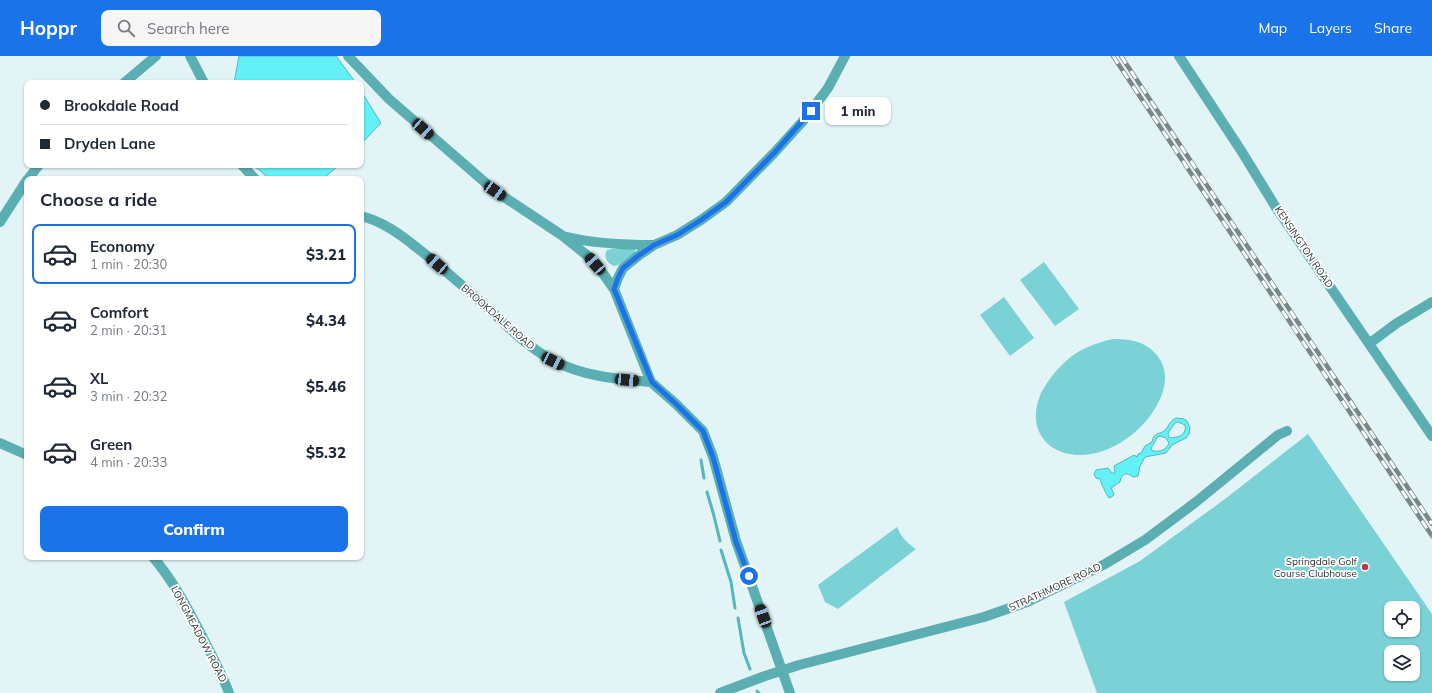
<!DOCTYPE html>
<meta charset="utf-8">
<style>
:root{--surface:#fff;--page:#f6f6f7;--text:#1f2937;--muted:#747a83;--line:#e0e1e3;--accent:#1a73e8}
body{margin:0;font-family:Mulish,sans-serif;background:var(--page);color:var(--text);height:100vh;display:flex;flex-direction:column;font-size:15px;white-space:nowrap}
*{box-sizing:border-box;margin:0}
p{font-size:13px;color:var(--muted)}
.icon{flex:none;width:22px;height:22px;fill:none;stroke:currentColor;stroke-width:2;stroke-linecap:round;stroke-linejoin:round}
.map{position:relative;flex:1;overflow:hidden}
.details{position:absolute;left:24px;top:120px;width:340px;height:384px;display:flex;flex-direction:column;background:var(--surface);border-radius:8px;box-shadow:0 1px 3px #0004}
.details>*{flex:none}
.guide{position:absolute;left:24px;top:24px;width:340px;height:88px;border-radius:8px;box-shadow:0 1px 3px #0004;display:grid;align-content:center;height:88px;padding:0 16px;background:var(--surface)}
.fabs{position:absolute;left:1384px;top:545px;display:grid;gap:8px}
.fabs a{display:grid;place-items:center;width:36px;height:36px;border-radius:8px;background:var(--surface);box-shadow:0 1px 3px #0004;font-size:20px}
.end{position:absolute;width:18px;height:18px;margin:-9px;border:5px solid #1a73e8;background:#fff;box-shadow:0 0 0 2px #fff}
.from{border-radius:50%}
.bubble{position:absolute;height:28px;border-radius:8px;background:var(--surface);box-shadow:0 1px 3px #0004;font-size:13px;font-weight:800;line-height:28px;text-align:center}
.car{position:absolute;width:12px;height:24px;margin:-12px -6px;border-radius:5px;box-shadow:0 0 3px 1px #0007;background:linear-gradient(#222 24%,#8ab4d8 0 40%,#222 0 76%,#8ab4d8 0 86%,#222 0)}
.guide b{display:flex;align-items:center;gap:14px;height:38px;font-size:15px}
.guide b+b{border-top:1px solid var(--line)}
.guide i{width:10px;height:10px;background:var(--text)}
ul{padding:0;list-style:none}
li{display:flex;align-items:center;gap:12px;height:60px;margin:0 8px 6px;padding:0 8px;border:2px solid transparent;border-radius:8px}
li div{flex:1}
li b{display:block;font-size:15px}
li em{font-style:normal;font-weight:800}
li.on{border-color:var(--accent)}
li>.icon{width:36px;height:36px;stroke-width:1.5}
h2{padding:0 16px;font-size:18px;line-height:48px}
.button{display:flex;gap:8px;margin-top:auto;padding:8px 16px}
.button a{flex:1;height:46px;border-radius:8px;background:var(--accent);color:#fff;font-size:16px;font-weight:800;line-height:46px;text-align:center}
header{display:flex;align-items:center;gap:24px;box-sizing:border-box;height:56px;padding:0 20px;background:var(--accent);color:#fff}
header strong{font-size:19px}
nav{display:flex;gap:22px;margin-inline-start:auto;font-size:14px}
.search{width:280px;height:36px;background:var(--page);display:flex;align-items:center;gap:10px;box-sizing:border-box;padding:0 14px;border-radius:8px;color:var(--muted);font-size:15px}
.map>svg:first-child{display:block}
</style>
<header>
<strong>Hoppr</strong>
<div class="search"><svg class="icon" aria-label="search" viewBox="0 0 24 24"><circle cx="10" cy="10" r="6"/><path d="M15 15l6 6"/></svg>Search here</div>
<nav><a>Map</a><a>Layers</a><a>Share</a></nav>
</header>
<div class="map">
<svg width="1432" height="637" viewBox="0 0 1432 637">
<rect width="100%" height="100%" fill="#e2f4f5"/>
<path fill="#7ad2d6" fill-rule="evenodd" d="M 612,193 L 635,193 L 635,197 L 618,209 L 614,210 C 607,207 603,201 607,194 Z
M 1044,206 L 1079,253 L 1055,270 L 1020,224 Z
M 1004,241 L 1034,282 L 1010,300 L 980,259 Z
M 1113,283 C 1129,283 1144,285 1155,297 C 1181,324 1151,367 1126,383 C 1114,392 1096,399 1081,399 C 1045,399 1026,371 1041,337 C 1047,326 1055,315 1065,306 C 1078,293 1096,287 1113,283 Z
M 1308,378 L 1432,558 L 1432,637 L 1097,637 L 1064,546 L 1140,505 L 1225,443 ZM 1391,552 L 1413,552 L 1413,574 L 1391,574 ZM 1391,596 L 1413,596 L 1413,618 L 1391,618 Z
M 897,471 C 901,481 907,487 916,493 L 838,553 L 825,546 L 818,529 Z"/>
<path fill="#64f0f7" stroke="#53b7bc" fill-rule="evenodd" d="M 239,0 L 336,0 L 356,27 L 234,27 Z
M 361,35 L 381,67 L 361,88 Z
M 253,109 L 339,109 L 323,123 L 270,123 Z
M 1176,362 L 1184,363 L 1187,365 L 1190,372 L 1189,378 L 1186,382 L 1172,389 L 1166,397 L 1145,401 L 1140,410 L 1138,420 L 1133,421 C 1127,416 1121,417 1120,426 L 1111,432 L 1114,438 L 1113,440 L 1109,442 C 1106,438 1101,427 1100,423 L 1096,422 L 1094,418 L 1096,414 L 1108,412 L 1112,417 L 1115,417 L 1114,410 L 1134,399 L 1137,401 L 1138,398 L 1141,397 L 1145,390 L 1152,386 C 1154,376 1158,379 1164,375 C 1169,371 1169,365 1176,362 ZM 1178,366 L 1185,369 C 1187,379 1179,381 1171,382 L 1169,381 L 1168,377 L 1175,367 ZM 1160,380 L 1166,382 L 1169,387 C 1166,394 1161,396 1153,395 L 1151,393 C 1152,389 1156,386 1157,381 Z"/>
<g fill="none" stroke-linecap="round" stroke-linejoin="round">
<path stroke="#53b7bc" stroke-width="3" d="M 701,404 L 704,422
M 707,436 L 714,460 L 720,485
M 721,494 L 731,526 L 735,552
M 738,562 L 744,597 L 750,613
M 757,635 L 759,637"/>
<path stroke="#5baeb2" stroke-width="10" d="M 190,0 L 204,27
M 348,0 L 389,43 L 495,135 L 563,180 L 589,201 L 602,216 L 614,233 L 651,326 L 676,348 L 703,375 L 713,401 L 736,485 L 790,637
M 242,109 L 255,123
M 361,160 C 382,165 400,178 416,191 C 442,211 466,233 490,254 C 510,273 530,293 554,305 C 585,321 618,323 651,326
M 567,181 C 596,188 624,189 654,189
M 614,233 L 618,222 L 623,212 L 638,200 L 654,189 L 677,179 L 701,164 L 726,146 L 775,96 L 803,65 L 828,32 L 845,0
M 1370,287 L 1397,267 L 1432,246
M 0,387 L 27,399
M 153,501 C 174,526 188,553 203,582 C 212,600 222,618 229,637
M 720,637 L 765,620 L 799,609 L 984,561 L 1027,546 L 1105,508 L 1145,484 L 1196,446 L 1278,379 L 1287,375"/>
<path stroke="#5baeb2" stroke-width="10" d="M 1179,0 L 1242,96 L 1275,150 L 1432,380
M 124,27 L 156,0
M 28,123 L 39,109
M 0,166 L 27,124"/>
<defs>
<path id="rail" d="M 1113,0 L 1432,480
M 1121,0 L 1432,468"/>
</defs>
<use href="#rail" stroke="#7b8787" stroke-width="4.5"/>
<use href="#rail" stroke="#fff" stroke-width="3" stroke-dasharray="9" stroke-linecap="butt"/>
</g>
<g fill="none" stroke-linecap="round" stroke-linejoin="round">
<path stroke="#1a73e8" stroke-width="5" d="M 749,520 L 736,486 L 713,401 L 703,375 L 676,348 L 652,326 L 614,233 L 618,222 L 623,212 L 638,200 L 654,189 L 677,179 L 701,164 L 726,146 L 775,96 L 811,55"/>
</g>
<circle fill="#c33344" stroke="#fff" stroke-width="1.5" cx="1365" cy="511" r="4"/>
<g text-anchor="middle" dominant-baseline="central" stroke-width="3.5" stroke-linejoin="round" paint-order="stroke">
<g font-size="10" fill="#2b3232" stroke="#fff">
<text transform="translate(1304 191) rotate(56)">KENSINGTON ROAD</text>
<text transform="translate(498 261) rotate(41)">BROOKDALE ROAD</text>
<text transform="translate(1055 531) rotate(-25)">STRATHMORE ROAD</text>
<text transform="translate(199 578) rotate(62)">LONGMEADOW ROAD</text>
</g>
<g font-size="10" fill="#2b3232" stroke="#fff" text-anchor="end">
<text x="1357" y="505">Springdale Golf<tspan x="1357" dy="12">Course Clubhouse</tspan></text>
</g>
</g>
</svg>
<div class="fabs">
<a><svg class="icon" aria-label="locate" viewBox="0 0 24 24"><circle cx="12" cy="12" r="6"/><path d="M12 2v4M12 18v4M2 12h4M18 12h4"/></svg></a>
<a><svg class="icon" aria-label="layers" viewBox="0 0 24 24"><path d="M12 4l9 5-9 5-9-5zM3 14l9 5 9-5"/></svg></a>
</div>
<i class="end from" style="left:749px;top:520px"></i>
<i class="end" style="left:811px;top:55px"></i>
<div class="bubble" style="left:825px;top:41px;width:66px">1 min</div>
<i class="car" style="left:423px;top:73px;rotate:132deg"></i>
<i class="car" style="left:495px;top:135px;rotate:125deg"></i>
<i class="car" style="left:437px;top:208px;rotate:311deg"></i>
<i class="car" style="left:595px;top:208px;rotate:319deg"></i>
<i class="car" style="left:553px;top:305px;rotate:116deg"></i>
<i class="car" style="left:627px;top:324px;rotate:95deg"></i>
<i class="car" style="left:763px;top:560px;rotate:340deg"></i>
<div class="guide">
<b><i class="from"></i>Brookdale Road</b>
<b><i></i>Dryden Lane</b>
</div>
<section class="details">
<h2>Choose a ride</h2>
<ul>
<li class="on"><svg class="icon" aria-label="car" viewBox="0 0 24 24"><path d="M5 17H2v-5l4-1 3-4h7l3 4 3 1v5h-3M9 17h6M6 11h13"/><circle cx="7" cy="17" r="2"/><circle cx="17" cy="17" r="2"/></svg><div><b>Economy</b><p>1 min · 20:30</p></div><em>$3.21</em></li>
<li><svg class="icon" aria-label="car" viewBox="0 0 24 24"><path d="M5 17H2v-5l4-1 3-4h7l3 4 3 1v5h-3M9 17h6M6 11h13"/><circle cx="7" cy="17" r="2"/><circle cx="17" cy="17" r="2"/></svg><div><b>Comfort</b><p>2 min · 20:31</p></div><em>$4.34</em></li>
<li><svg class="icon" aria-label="car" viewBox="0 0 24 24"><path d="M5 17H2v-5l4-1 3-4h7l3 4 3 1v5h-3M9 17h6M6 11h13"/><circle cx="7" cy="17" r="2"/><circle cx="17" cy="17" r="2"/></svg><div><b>XL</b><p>3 min · 20:32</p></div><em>$5.46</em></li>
<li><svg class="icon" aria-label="car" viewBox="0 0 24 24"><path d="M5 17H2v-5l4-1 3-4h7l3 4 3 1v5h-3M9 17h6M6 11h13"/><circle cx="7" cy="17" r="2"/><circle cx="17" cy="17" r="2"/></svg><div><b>Green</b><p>4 min · 20:33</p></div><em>$5.32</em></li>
</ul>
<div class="button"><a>Confirm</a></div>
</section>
</div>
